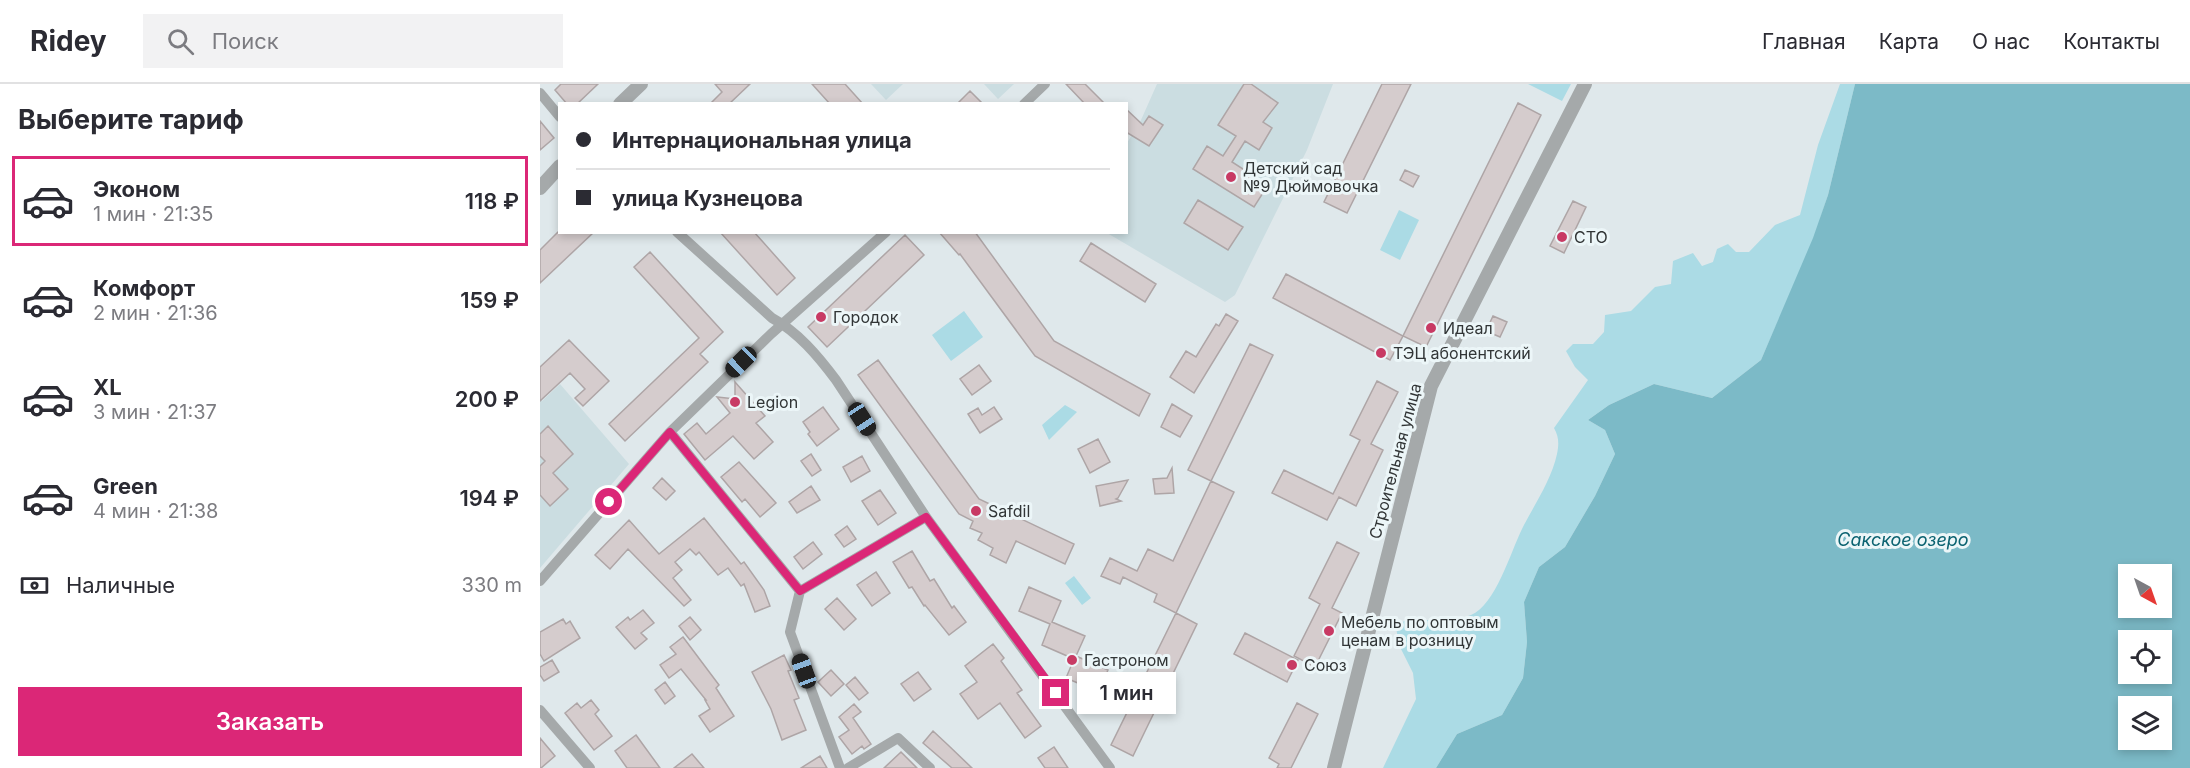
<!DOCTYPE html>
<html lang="ru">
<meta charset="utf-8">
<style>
:root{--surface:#fff;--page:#f2f2f3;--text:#2b2b33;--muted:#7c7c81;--line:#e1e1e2;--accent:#db2777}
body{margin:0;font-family:Inter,sans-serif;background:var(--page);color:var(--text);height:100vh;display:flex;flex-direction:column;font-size:22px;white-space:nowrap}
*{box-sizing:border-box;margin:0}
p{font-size:20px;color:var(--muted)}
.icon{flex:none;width:33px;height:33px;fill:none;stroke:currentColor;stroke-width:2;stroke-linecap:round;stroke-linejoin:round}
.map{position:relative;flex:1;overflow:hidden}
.sheet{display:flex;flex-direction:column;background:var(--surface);width:540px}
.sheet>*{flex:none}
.hud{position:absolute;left:18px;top:18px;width:570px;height:132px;border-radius:0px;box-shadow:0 3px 9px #0003;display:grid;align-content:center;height:132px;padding:0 18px;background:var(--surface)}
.needle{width:39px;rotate:140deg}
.fabs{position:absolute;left:1578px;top:480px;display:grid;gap:12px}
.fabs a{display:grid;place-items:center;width:54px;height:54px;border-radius:0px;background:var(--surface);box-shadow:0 3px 9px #0003;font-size:30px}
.end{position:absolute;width:27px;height:27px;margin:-14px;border:8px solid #db2777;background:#fff;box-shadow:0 0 0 3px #fff}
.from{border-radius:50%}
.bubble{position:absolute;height:42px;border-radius:0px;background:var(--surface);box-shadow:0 3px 9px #0003;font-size:20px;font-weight:600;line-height:42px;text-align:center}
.car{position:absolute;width:18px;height:36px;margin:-18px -9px;border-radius:8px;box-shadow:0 0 4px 2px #0007;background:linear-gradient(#222 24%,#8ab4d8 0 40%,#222 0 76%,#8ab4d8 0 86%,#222 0)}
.hud b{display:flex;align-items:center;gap:21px;height:57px;font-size:22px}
.hud b+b{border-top:2px solid var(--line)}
.hud i{width:15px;height:15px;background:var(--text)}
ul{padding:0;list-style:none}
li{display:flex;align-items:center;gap:18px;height:90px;margin:0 12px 9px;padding:0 6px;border:3px solid transparent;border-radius:0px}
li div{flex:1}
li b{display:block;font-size:22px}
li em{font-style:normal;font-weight:600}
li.current{border-color:var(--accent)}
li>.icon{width:54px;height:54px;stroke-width:1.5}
h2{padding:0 18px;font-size:27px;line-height:72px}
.pay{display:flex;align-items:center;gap:15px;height:66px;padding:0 18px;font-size:22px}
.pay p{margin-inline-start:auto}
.cta{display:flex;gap:12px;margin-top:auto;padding:12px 18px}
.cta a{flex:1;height:69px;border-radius:0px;background:var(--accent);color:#fff;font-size:24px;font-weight:600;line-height:69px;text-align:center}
header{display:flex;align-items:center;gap:36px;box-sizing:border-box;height:84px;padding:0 30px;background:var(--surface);border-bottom:2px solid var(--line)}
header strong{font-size:28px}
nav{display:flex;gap:33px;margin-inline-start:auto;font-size:21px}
.search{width:420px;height:54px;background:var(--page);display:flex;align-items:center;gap:15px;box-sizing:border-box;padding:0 21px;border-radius:0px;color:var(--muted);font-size:22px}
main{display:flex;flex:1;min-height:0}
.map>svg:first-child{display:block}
</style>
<header>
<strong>Ridey</strong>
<div class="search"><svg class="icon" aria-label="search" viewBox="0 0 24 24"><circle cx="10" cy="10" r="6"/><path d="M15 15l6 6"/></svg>Поиск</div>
<nav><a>Главная</a><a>Карта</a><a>О нас</a><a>Контакты</a></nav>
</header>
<main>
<section class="sheet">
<h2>Выберите тариф</h2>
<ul>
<li class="current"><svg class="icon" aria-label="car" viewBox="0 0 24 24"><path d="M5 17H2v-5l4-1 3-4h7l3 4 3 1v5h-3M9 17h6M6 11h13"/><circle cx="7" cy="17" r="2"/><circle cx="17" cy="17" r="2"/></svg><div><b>Эконом</b><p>1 мин · 21:35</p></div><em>118 ₽</em></li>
<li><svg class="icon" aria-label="car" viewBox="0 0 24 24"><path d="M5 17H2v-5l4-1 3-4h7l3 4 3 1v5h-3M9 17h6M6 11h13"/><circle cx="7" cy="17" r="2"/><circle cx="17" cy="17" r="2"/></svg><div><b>Комфорт</b><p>2 мин · 21:36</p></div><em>159 ₽</em></li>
<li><svg class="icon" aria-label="car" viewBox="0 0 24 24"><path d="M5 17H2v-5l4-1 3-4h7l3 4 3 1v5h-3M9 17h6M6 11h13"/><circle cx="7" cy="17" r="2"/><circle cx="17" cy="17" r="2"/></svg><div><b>XL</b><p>3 мин · 21:37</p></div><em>200 ₽</em></li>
<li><svg class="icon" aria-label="car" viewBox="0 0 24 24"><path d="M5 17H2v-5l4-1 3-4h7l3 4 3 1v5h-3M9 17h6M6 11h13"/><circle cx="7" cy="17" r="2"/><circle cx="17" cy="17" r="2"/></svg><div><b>Green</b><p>4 мин · 21:38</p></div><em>194 ₽</em></li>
</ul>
<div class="pay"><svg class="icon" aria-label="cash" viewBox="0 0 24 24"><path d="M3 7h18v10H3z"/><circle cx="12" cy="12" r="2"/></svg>Наличные<p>330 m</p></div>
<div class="cta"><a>Заказать</a></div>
</section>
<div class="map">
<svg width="1650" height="684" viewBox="0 0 1650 684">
<rect width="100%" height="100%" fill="#dfe8eb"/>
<path fill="#cbdde1" d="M 331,0 L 363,0 L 346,16 Z
M 444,0 L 474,0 L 458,15 Z
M 617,0 L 793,0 L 767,66 L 695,211 L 685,218 L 567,149 L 586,148 L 587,59 L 601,36 Z
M 20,300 L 89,380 L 0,484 L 0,315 L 2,317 Z"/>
<path fill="#abdbe5" d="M 988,0 L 1031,0 L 1022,17 Z
M 1300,0 L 1315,0 L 1288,111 L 1280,135 L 1308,179 L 1265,175 L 1221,276 L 1172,314 L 1114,300 L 1069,321 L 1048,336 L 1065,346 L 1075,370 L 1055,412 L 1025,463 L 999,483 L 984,518 L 987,558 L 983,594 L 962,631 L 917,650 L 896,684 L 843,684 L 876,615 L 873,589 L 859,561 L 856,543 L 867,535 C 885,536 914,538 931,531 C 955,522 971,467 982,445 C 994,421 1011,397 1017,370 C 1019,360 1019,353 1014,344 L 1048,296 L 1035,283 L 1026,267 L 1033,260 L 1053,260 L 1064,248 L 1065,231 L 1091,227 L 1115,203 L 1131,200 L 1133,177 L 1153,169 L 1162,182 L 1173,178 L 1177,165 L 1188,160 L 1196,168 L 1209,168 L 1235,141 L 1260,131 L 1278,61 Z
M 859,126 L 879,136 L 860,176 L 840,166 Z
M 424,227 L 443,253 L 411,277 L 392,251 Z
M 525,321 L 537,328 L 509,356 L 502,341 Z
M 534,492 L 551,514 L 542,521 L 525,499 Z"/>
<path fill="#7cbac7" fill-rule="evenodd" d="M 1315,0 L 1650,0 L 1650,684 L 896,684 L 917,650 L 962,631 L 983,594 L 987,558 L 984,518 L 999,483 L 1025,463 L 1055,412 L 1075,370 L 1065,346 L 1048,336 L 1069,321 L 1114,300 L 1172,314 L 1221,276 L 1273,154 L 1288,111 ZM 1588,490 L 1622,490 L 1622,524 L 1588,524 ZM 1588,556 L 1622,556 L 1622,590 L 1588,590 ZM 1588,622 L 1622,622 L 1622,656 L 1588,656 Z"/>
<path fill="#d5cccd" stroke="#aea5a6" stroke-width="1.5" d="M 21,0 L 58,0 L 37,20 L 27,20 L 15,6 Z
M 175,0 L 210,0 L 189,20 L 170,20 L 182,8 Z
M 272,0 L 305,0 L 323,20 L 290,20 Z
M 526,0 L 545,0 L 565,20 L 545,20 Z
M 704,0 L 711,0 L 738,19 L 723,38 L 732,44 L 719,66 L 705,57 L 692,78 L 728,101 L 714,123 L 653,85 L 667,62 L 683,72 L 696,52 L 678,41 Z
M 842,0 L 871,0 L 807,129 L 784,118 Z
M 430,7 L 443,20 L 417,20 Z
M 978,19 L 1001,31 L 886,263 L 863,252 Z
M 586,25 L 603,41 L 609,32 L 623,41 L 609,62 L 586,48 Z
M 0,37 L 14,54 L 0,66 Z
M 865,86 L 879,92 L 873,103 L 860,96 Z
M 658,116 L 703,143 L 688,166 L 644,139 Z
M 1033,117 L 1046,123 L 1024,169 L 1010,162 Z
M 18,148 L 54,148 L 0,199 L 0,166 Z
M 180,148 L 214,148 L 255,194 L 237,211 Z
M 399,148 L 435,148 L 514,257 L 610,310 L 599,332 L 495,272 L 420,170 L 419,171 Z
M 365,151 L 384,171 L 287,263 L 268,243 Z
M 551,159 L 616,200 L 605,218 L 540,177 Z
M 110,168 L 183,248 L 160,270 L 168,278 L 85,357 L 69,340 L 159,254 L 94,183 Z
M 746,190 L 863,252 L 850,276 L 733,214 Z
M 686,230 L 698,237 L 654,309 L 630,293 L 646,267 L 656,273 L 676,240 L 679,242 Z
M 953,232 L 967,238 L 960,253 L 946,247 Z
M 29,256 L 69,297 L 43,322 L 35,314 L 45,305 L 30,289 L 0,317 L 0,283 Z
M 710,260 L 733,271 L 671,397 L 648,386 Z
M 338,276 L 439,415 L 534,460 L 525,480 L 476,457 L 466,479 L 450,471 L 453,464 L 438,456 L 442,449 L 430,444 L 433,437 L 419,430 L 318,291 Z
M 439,281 L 451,297 L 432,311 L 420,295 Z
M 837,297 L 858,308 L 831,360 L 843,366 L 816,422 L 799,413 L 787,436 L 732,409 L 744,386 L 793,410 L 820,356 L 810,351 Z
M 195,298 L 225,332 L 216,339 L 233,358 L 214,375 L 193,352 L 165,376 L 144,350 L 157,339 L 166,350 L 190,329 L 177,313 L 195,315 Z
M 632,320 L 652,332 L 640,353 L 621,343 Z
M 283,323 L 299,345 L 277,362 L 268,350 L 270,348 L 263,338 Z
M 454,323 L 462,335 L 440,349 L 428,330 L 438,324 L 442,331 Z
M 8,342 L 33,370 L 13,389 L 28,405 L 10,422 L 0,411 L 0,382 L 5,377 L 0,372 L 0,350 Z
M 558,355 L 570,378 L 550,389 L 538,365 Z
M 271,370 L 281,386 L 272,392 L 261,377 Z
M 322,372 L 330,387 L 311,398 L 303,383 Z
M 199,378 L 236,419 L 220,433 L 205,415 L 202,418 L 181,393 Z
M 632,384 L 634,409 L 615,410 L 613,395 L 627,394 Z
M 122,394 L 135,407 L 126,416 L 113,404 Z
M 588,396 L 578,414 L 576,415 L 581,417 L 560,422 L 556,402 Z
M 671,397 L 694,408 L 636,529 L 614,518 L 617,510 L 583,493 L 580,500 L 561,492 L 570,474 L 597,487 L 608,465 L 633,477 Z
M 271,402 L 280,416 L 257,429 L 249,418 Z
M 340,406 L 356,429 L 338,441 L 322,417 Z
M 164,434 L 201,480 L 204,478 L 224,506 L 230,522 L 215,528 L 204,500 L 201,502 L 188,484 L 178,491 L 159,468 L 156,471 L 150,465 L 135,478 L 142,486 L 133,494 L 151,516 L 144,522 L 88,465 L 70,485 L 55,471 L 89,436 L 119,470 Z
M 307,442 L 316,455 L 304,463 L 295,451 Z
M 273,458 L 282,470 L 263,485 L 254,473 Z
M 797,458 L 819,469 L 792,524 L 802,529 L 775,583 L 754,572 L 780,520 L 769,514 Z
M 372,467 L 390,497 L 394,495 L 412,524 L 414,522 L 426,538 L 409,551 L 385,521 L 384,522 L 372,503 L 369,504 L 353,478 Z
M 336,488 L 350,509 L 332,522 L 317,501 Z
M 489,503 L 521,517 L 512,538 L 545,552 L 536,572 L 568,586 L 559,608 L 526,594 L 534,575 L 502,561 L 510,540 L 479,527 Z
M 297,514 L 316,535 L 304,546 L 285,525 Z
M 103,526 L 114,539 L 101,549 L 107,555 L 95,565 L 76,543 L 88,533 L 90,536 Z
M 636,529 L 657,540 L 593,672 L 571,661 Z
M 150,533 L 161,546 L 150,556 L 139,542 Z
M 23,535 L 26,540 L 30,537 L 40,554 L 4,577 L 0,570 L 0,548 Z
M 705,549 L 758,576 L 747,598 L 694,570 Z
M 143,553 L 179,601 L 176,604 L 194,632 L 170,648 L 159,632 L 170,625 L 165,616 L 166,616 L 141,585 L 129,594 L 120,581 L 136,570 L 130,563 Z
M 453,560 L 464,574 L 461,577 L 482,606 L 477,609 L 501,642 L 485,654 L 460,619 L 438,635 L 420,610 L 437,598 L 425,582 Z
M 244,571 L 251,586 L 248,587 L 259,614 L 254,616 L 266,646 L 242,656 L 231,625 L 212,588 Z
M 12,576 L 19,588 L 4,597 L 0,591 L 0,583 Z
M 291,586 L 304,600 L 291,612 L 278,598 Z
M 378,588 L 391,605 L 374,617 L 361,600 Z
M 315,593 L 328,609 L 319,616 L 306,601 Z
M 125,598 L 135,612 L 125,620 L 115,606 Z
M 51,616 L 59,626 L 55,630 L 72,652 L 54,666 L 25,629 L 37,619 L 41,624 Z
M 757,619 L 778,630 L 751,684 L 737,684 L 739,680 L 729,674 Z
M 314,620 L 321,628 L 313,634 L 331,660 L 324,665 L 322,662 L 312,670 L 299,653 L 309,646 L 299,633 Z
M 393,647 L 408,661 L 432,684 L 412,684 L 383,659 Z
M 96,651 L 120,684 L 87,684 L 75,667 Z
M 0,654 L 15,672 L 1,684 L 0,684 Z
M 514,663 L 528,684 L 505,684 L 498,674 Z
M 361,668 L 377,684 L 344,684 Z
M 152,670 L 164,684 L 134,684 Z
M 280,672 L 287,684 L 261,684 Z"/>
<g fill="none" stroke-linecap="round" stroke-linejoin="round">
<path stroke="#a5a9aa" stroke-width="10" d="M 0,9 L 20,33
M 484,20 L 505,0
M 137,148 L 232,234 C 258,248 278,272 296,296 L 386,433 L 570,684
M 130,348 L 260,507
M 0,497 L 130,348 L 231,250 L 346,148
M 260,507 L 250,548 L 300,684
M 260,507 L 386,433
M 0,626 L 50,684
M 308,684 L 358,654 L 390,684"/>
<path stroke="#a5a9aa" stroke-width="14" d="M 80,20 L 101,0
M 0,104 L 20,82
M 794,684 L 891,302 L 1045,0"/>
</g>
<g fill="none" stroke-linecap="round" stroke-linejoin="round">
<path stroke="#db2777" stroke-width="8" d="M 69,418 L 130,348 L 260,507 L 386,433 L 516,609"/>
</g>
<g fill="#c83a64" stroke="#ecf6f8" stroke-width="2">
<circle cx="691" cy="93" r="6"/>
<circle cx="1022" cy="153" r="6"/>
<circle cx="281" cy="233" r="6"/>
<circle cx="891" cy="244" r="6"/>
<circle cx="841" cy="269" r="6"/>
<circle cx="195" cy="318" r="6"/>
<circle cx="436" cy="427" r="6"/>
<circle cx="789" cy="547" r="6"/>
<circle cx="532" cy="576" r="6"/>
<circle cx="752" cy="581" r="6"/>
</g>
<g text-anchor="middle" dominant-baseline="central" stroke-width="6" stroke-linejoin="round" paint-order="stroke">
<g font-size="16" fill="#313536" stroke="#ecf6f8" text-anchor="start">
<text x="703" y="84">Детский сад<tspan x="703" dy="18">№9 Дюймовочка</tspan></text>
<text x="1034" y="153">СТО</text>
<text x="293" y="233">Городок</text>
<text x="903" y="244">Идеал</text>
<text x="853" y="269">ТЭЦ абонентский</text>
<text x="207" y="318">Legion</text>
<text x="448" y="427">Safdil</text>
<text x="801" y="538">Мебель по оптовым<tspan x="801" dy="18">ценам в розницу</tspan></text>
<text x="544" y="576">Гастроном</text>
<text x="764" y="581">Союз</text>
</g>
<g font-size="16" fill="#313536" stroke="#ecf6f8">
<text transform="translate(855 377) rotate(-75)">Строительная улица</text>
</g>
<g font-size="18" font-style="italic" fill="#0c6371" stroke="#ecf6f8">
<text x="1363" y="455">Сакское озеро</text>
</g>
</g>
</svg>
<div class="fabs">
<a><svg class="needle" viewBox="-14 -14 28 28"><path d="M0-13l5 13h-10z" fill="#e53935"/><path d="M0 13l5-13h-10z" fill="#7c7c81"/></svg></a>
<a><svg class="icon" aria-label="locate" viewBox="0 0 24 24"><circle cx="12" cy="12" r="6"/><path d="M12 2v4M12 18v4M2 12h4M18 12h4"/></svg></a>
<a><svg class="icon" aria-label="layers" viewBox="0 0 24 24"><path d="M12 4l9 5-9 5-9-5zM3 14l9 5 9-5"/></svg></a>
</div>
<i class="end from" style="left:69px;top:418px"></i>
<i class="end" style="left:516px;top:609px"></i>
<div class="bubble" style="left:537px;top:588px;width:99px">1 мин</div>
<i class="car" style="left:201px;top:278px;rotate:226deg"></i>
<i class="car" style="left:322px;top:335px;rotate:147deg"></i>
<i class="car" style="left:264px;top:587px;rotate:340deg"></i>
<div class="hud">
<b><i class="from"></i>Интернациональная улица</b>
<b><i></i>улица Кузнецова</b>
</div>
</div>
</main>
